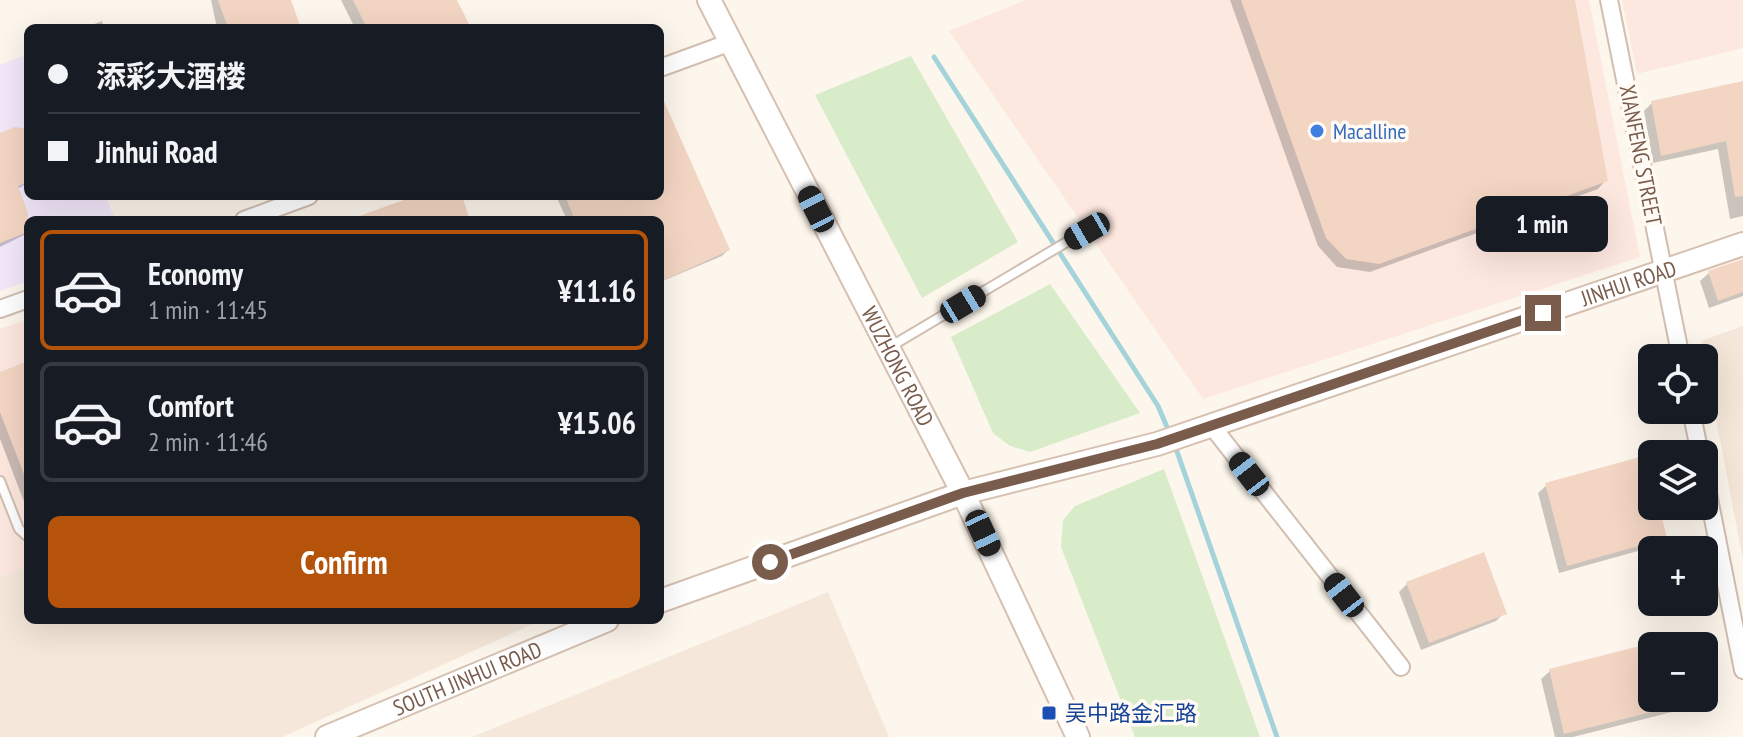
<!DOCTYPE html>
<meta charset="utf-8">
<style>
:root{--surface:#171b24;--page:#242831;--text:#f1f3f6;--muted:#9ea1a6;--line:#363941;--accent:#b45309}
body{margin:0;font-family:"PT Sans Narrow","Noto Sans SC",sans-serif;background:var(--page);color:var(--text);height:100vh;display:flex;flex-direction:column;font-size:30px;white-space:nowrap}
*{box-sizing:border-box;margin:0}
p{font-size:26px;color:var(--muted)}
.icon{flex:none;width:44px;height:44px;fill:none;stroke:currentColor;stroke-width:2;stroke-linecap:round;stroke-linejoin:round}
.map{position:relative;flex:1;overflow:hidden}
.sheet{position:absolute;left:24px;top:216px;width:640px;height:408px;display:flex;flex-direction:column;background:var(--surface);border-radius:12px;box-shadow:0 8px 32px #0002}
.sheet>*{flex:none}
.guide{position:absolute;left:24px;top:24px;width:640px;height:176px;border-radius:12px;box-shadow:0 8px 32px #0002;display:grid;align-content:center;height:176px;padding:0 24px;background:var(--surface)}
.buttons{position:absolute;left:1638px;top:344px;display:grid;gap:16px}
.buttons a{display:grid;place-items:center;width:80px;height:80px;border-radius:12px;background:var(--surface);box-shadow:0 8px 32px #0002;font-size:40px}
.end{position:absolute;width:36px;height:36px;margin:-18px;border:10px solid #7a5c4d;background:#fff;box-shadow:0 0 0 4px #fff}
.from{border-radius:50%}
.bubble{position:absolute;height:56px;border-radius:12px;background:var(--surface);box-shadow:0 8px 32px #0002;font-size:26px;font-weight:700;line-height:56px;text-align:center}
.car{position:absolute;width:24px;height:48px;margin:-24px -12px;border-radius:10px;box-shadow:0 0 6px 2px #0007;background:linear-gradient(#222 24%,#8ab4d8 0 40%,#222 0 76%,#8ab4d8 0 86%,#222 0)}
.guide b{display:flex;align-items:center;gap:28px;height:76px;font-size:30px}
.guide b+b{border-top:2px solid var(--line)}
.guide i{width:20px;height:20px;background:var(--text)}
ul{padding:14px 0 0;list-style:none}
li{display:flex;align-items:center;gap:24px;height:120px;margin:0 16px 12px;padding:0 8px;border:4px solid var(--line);border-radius:12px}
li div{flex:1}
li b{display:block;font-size:30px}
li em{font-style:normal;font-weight:700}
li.on{border-color:var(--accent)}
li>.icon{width:72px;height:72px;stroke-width:1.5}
.primary-button{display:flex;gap:16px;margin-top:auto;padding:16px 24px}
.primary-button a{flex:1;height:92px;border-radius:12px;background:var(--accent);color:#fff;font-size:32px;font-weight:700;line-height:92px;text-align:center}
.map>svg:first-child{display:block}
</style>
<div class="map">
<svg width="1743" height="737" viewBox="0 0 1743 737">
<rect width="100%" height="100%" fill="#fdf6ec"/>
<path fill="#f5e8da" d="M 1743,326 L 1743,560 L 1701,341 Z
M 28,565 L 28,620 L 542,620 L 282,737 L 0,737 L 0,577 Z
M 828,592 L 889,737 L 472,737 Z"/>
<path fill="#fde8e0" d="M 1026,0 L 1589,0 L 1640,257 L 1203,399 L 949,31 Z
M 1622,0 L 1743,0 L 1743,48 L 1637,74 Z
M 28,319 L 28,565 L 0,577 L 0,329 Z"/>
<path fill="#f3e8fa" d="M 28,54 L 28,196 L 106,196 L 115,220 L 28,220 L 28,281 L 0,291 L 0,65 Z"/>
<path fill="#d8ecc9" d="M 911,56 L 1018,242 L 922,298 L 815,95 Z
M 1050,284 L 1140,413 L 1030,452 L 1010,446 L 993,433 L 951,337 Z
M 1164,469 L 1260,737 L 1135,737 L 1061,547 L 1063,520 L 1075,506 Z"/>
<path fill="#0003" d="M 211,0 L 289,0 L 299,28 L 217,28 Z
M 341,0 L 455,0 L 469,28 L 355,28 Z
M 1230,0 L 1573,0 L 1606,180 L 1598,189 L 1370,272 L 1337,267 L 1318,246 Z
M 102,21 L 104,28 L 84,28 Z
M 1743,83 L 1743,216 L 1730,219 L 1718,149 L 1653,163 L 1644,111 L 1652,103 Z
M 660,97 L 728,250 L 722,256 L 660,282 L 660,220 L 567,220 L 556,196 L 660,196 Z
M 28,131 L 28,183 L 17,189 L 28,220 L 28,233 L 0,247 L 0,135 Z
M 1743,260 L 1743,296 L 1709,308 L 1700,281 L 1709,273 Z
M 28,363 L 28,512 L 0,439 L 0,374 Z
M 1547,485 L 1652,485 L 1652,506 L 1657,506 L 1665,537 L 1656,546 L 1559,573 L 1538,493 Z
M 1407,584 L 1504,613 L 1496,621 L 1421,650 L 1399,592 Z
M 1691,636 L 1693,646 L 1652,646 L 1652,698 L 1704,698 L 1696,706 L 1573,737 L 1555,737 L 1541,679 L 1550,671 Z"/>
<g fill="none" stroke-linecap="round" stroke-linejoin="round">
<path stroke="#a5d3da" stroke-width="5" d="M 934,57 L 1158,406 L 1170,434
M 1174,443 L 1277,737"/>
</g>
<path fill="#f3d5c3" d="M 218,0 L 291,0 L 301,28 L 228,28 Z
M 353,0 L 457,0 L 471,28 L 367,28 Z
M 1241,0 L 1575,0 L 1608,181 L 1379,264 L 1346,259 L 1326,238 Z
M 1743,81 L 1743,196 L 1735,197 L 1726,141 L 1661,156 L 1651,101 Z
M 660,92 L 730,250 L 660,282 L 660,220 L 575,220 L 565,196 L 660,196 Z
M 15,127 L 28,129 L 28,182 L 18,186 L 28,213 L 28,232 L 0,243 L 0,133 Z
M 415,196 L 462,196 L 470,220 L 348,220 Z
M 1743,259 L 1743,292 L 1718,301 L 1708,271 Z
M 28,361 L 28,482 L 27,482 L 0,412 L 0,372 Z
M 1647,455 L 1652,476 L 1652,506 L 1659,506 L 1667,538 L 1567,566 L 1545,483 Z
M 1484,552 L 1507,614 L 1429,643 L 1406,582 Z
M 1652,643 L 1652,698 L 1687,698 L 1687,703 L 1564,734 L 1549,669 Z"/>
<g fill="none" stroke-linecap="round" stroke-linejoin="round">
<defs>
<path id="lane" d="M 888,348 L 1097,224
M 0,481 L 19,529 L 28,537"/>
<path id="street" d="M 1609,0 L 1681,358
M 660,68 L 731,42
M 244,220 L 309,196
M 0,309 L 28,299
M 1691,410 L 1700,454
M 1211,425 L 1401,667
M 1704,473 L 1743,670"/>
<g id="secondary">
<path id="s1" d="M 709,0 L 963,493 L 1078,737"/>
<path id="s2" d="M 660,601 L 963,493 L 1157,444 L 1743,244"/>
<path id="s3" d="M 327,737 L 607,620"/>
</g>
</defs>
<use href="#lane" stroke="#d1beb0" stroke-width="12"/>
<use href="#street" stroke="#d1beb0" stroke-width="20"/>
<use href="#secondary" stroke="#d6c0b0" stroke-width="26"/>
<use href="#lane" stroke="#fff" stroke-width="8"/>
<use href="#street" stroke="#fff" stroke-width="16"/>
<use href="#secondary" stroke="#fff" stroke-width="22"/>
</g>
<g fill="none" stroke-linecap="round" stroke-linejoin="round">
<path stroke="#7a5c4d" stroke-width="10" d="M 770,562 L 963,493 L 1157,444 L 1543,313"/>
</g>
<circle fill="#3f7fe0" stroke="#fffaf3" stroke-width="3" cx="1317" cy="131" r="8"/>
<rect fill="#1a4fb4" stroke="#fffaf3" stroke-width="3" x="1041" y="705" width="16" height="16" rx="4"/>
<g text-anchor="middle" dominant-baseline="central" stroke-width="7" stroke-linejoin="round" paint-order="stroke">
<g font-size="22" fill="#366cbe" stroke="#fffaf3" text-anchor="start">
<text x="1333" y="131">Macalline</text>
</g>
<g font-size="22" fill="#7a5c4d" stroke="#fffaf3">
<text transform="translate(1641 155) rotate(79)">XIANFENG STREET</text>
<text stroke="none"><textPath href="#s2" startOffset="1020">JINHUI ROAD</textPath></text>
<text stroke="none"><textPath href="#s1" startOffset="412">WUZHONG ROAD</textPath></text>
<text stroke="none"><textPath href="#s3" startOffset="152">SOUTH JINHUI ROAD</textPath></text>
</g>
<g font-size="22" fill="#164399" stroke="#fffaf3" text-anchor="start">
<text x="1065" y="713">吴中路金汇路</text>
</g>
</g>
</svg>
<div class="buttons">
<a><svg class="icon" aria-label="locate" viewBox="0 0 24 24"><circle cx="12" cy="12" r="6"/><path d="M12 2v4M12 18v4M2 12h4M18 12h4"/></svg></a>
<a><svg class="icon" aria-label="layers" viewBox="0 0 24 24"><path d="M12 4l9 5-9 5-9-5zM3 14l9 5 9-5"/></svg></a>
<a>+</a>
<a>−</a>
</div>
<i class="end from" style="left:770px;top:562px"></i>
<i class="end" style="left:1543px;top:313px"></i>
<div class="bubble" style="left:1476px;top:196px;width:132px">1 min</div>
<i class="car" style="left:816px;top:209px;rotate:333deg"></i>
<i class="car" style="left:1087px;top:231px;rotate:240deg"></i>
<i class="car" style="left:963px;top:304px;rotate:59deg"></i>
<i class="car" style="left:1249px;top:474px;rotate:322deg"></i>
<i class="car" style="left:983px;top:533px;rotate:155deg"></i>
<i class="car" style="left:1344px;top:595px;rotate:322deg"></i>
<div class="guide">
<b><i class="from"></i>添彩大酒楼</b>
<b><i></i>Jinhui Road</b>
</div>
<section class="sheet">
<ul>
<li class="on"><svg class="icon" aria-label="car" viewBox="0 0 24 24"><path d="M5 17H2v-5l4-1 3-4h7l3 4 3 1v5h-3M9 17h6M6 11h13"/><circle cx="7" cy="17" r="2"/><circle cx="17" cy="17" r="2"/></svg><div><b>Economy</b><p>1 min · 11:45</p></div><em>¥11.16</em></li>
<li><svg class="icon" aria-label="car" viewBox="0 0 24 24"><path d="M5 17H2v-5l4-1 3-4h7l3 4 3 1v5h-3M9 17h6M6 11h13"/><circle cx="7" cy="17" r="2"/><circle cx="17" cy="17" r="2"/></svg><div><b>Comfort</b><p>2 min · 11:46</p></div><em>¥15.06</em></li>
</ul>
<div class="primary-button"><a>Confirm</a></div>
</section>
</div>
